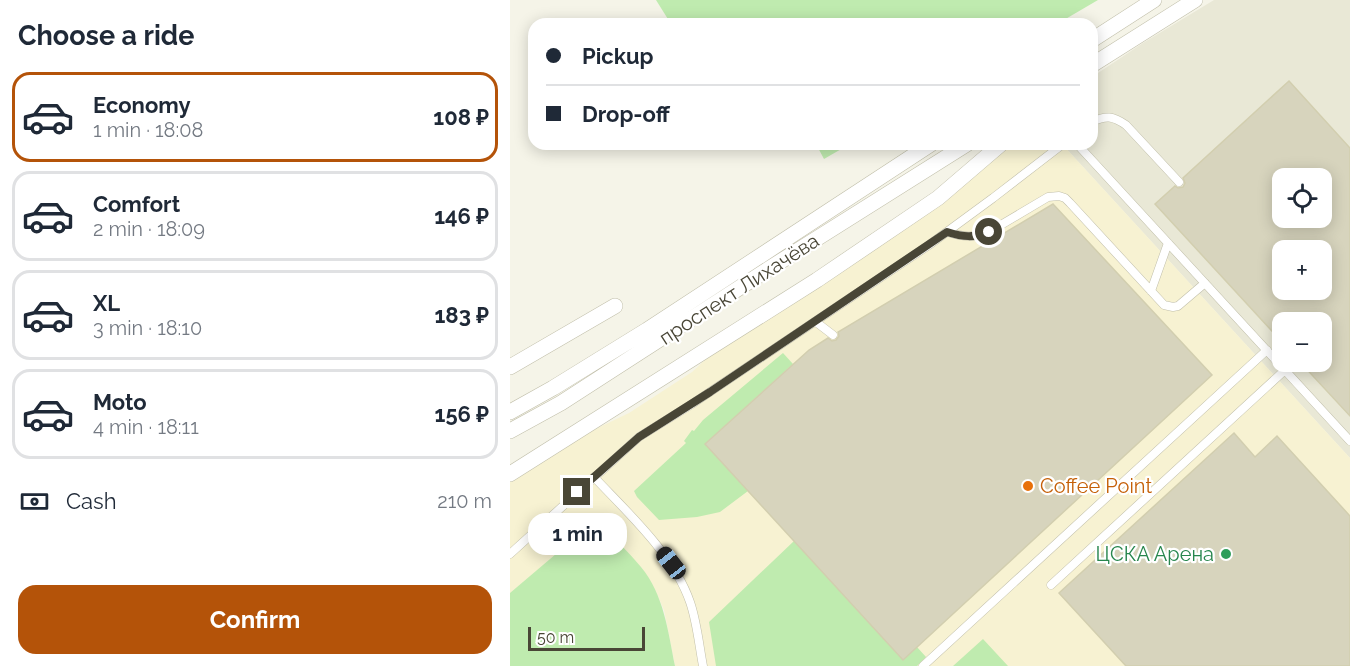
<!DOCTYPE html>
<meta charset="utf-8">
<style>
:root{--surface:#fff;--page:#f6f6f7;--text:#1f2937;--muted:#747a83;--line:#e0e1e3;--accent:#b45309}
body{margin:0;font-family:Raleway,sans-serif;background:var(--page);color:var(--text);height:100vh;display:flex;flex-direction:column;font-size:22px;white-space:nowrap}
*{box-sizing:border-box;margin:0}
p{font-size:20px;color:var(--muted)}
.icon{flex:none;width:33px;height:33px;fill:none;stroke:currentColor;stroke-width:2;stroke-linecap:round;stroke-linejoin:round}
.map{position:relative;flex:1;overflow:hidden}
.side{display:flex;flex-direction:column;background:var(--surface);width:510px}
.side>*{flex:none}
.guide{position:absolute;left:18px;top:18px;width:570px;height:132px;border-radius:18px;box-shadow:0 3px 15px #0003;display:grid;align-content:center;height:132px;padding:0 18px;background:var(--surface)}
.controls{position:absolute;left:762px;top:168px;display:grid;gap:12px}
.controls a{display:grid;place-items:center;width:60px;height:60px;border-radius:12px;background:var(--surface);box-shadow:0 3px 15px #0003;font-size:30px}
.scale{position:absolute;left:18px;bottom:15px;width:117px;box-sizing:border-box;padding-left:6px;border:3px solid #494636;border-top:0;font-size:16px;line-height:21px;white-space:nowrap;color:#494636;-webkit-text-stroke:4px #fff;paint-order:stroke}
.end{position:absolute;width:27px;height:27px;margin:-14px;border:8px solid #494636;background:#fff;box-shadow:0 0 0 3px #fff}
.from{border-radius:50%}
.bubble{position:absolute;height:42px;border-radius:18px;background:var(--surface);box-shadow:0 3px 15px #0003;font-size:20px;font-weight:700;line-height:42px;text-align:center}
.car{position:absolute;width:18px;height:36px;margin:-18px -9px;border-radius:8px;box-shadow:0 0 4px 2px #0007;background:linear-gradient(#222 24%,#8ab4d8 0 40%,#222 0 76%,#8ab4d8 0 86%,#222 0)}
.guide b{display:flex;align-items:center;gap:21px;height:57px;font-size:22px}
.guide b+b{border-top:2px solid var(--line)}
.guide i{width:15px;height:15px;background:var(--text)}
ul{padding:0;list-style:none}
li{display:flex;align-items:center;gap:18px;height:90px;margin:0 12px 9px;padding:0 6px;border:3px solid var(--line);border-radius:18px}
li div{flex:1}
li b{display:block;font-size:22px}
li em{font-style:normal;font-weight:700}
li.on{border-color:var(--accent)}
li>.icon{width:54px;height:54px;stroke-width:1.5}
h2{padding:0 18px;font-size:27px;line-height:72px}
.pay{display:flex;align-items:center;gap:15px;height:66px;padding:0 18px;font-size:22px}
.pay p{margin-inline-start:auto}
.action{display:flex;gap:12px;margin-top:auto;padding:12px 18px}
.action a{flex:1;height:69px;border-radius:18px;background:var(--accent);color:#fff;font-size:24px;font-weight:700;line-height:69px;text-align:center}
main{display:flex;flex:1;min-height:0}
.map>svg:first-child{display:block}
</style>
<main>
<section class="side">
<h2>Choose a ride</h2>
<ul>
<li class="on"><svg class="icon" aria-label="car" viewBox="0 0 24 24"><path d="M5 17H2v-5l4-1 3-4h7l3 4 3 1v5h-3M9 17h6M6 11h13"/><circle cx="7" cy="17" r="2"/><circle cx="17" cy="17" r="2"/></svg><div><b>Economy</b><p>1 min · 18:08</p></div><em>108 ₽</em></li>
<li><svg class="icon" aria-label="car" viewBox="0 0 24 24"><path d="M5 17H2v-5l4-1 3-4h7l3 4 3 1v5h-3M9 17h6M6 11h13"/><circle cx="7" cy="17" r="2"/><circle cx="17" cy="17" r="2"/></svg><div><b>Comfort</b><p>2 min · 18:09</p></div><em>146 ₽</em></li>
<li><svg class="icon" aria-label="car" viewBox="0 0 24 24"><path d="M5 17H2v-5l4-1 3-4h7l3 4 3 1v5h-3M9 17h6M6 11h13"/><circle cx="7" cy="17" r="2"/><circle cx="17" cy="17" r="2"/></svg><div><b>XL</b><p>3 min · 18:10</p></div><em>183 ₽</em></li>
<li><svg class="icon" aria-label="car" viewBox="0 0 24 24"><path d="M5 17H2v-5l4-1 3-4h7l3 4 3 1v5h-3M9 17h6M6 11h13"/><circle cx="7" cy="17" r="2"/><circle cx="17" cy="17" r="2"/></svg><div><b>Moto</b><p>4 min · 18:11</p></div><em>156 ₽</em></li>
</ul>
<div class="pay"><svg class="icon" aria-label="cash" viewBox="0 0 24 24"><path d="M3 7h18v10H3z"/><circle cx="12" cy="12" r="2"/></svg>Cash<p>210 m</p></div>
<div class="action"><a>Confirm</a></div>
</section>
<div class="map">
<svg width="840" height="666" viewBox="0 0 840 666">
<rect width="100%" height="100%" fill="#f5f4e8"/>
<path fill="#e9e8d6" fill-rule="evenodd" d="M 704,0 L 840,0 L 840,458 L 552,144 L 582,144 L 582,77 L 633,43 ZM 772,178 L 812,178 L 812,218 L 772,218 ZM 772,250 L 812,250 L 812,290 L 772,290 ZM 772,322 L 812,322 L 812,362 L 772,362 Z"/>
<path fill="#f7f2d2" d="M 494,144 L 552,144 L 840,458 L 840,666 L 165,666 L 154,610 L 146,592 L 131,567 L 0,593 L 0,481 L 73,435 L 119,413 L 182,372 L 208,348 Z"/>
<path fill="#bfebaf" d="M 146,0 L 588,0 L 547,24 L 161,24 Z
M 306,144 L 340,144 L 314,159 Z
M 273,353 L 283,364 L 195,444 L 238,491 L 210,512 L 187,517 L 149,520 L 127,497 L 124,491 L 176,443 L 174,441 L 182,430 L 184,431 L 193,420 Z
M 86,520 C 100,535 117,550 131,567 C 154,595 158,631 165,666 L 0,666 L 0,593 Z
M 284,541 L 392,659 L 407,647 L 416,657 L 407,666 L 206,666 L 199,622 Z
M 473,639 L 498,666 L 443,666 Z"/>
<path fill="#d7d4bd" stroke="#d2ceaf" stroke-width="1.5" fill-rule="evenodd" d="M 779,81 L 840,148 L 840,416 L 790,362 L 812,362 L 812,322 L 772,322 L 772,342 L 645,204 L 665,186 L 668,188 L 673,187 L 675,183 L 673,178 ZM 772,178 L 812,178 L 812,218 L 772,218 ZM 772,250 L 812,250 L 812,290 L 772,290 Z
M 543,204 L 702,375 L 393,660 L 195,444 L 299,350 L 318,338 L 322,341 L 326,340 L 329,336 L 328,332 Z
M 724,433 L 745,457 L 767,436 L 840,516 L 840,666 L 616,666 L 549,593 Z"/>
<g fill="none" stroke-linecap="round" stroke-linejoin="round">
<defs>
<path id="lane" d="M 582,122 C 596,115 603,116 616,125 L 669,182
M 567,144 L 840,441
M 437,232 C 453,237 464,238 479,232 L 538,197 L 549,196 L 555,198 L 560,203 L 654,305 L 663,307 L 668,306 L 695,283
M 641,291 L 658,243
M 306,322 L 323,335
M 84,477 C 118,513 164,555 180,602 C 187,622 189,645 193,666
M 0,554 L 129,437 L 182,404 L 419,245 L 483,198 L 553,144
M 541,585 L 775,370
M 413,666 L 757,350"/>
<path id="street" d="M 582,40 L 644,0
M 582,65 L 685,0
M 0,367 L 105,306
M 0,412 L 43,388 L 137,330 L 421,144
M 0,431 L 51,403 L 260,268 L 457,144
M 0,474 L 307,280 L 428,198 L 491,144"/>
</defs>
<use href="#lane" stroke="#c1bfaa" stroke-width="9"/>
<use href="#street" stroke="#c1bfaa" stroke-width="16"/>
<use href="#lane" stroke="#fff" stroke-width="8"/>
<use href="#street" stroke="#fff" stroke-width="15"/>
</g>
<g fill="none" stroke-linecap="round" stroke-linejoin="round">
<path stroke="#494636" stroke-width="8" d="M 67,492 L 129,437 L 200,392 L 437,232 C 453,237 464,238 479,232"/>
</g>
<circle fill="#e8710a" stroke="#fff" stroke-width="2" cx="518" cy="486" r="6"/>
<circle fill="#2e9e5b" stroke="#fff" stroke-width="2" cx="716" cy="554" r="6"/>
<g text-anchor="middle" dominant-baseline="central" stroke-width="4.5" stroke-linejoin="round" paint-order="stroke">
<g font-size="20" fill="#494636" stroke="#fff">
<text transform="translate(229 289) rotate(-33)">проспект Лихачёва</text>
</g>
<g font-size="20" fill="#c56008" stroke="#fff" text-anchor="start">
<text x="530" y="486">Coffee Point</text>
</g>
<g font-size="20" fill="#27864d" stroke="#fff" text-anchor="end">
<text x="704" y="554">ЦСКА Арена</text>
</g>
</g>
</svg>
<div class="controls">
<a><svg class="icon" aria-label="locate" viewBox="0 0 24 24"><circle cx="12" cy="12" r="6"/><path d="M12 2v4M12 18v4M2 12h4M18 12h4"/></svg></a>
<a>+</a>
<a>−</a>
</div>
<div class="scale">50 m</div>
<i class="end from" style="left:479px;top:232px"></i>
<i class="end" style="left:67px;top:492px"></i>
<div class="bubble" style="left:18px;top:513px;width:99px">1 min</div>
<i class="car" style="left:161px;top:563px;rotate:322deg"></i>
<div class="guide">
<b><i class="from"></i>Pickup</b>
<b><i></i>Drop-off</b>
</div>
</div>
</main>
